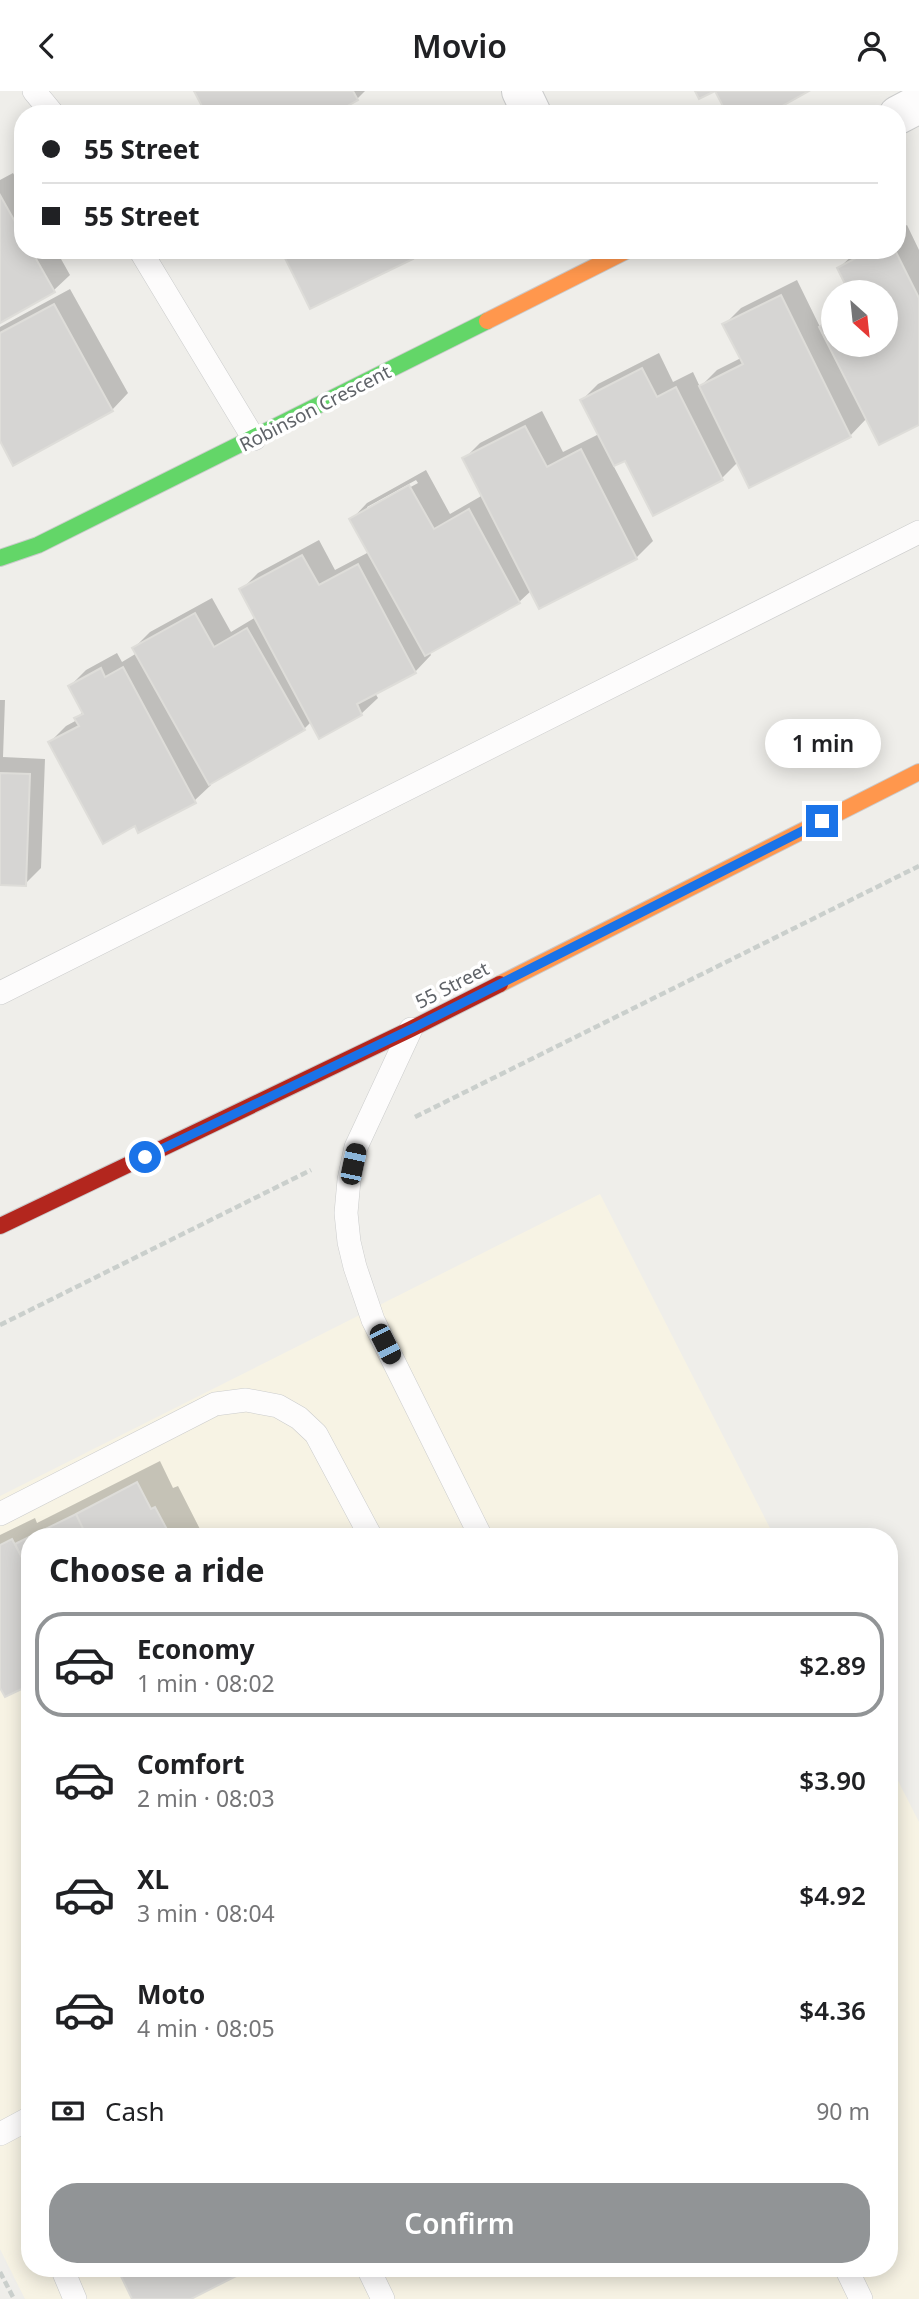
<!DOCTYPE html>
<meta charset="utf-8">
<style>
:root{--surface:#fff;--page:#f6f6f6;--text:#202124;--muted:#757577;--line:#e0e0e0;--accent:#919496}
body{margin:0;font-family:"Noto Sans",sans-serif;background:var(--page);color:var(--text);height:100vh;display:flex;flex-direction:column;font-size:26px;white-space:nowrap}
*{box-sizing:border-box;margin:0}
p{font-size:23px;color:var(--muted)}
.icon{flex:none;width:38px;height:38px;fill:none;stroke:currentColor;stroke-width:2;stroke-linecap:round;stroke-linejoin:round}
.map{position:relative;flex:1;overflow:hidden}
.side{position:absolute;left:21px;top:1437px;width:877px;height:749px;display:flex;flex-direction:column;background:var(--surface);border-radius:28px;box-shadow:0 4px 18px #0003}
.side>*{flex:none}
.hud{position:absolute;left:14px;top:14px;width:892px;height:154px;border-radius:28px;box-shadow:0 4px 18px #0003;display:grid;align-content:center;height:154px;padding:0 28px;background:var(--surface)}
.needle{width:46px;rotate:153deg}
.controls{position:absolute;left:821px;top:189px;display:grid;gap:14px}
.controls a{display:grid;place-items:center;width:77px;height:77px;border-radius:50%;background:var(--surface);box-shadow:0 4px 18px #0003;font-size:35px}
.end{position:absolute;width:32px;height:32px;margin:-16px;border:9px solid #1a73e8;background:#fff;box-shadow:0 0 0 4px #fff}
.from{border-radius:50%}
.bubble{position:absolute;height:49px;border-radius:24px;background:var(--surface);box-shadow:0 4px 18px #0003;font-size:23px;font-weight:600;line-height:49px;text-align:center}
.car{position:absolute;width:21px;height:42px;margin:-21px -10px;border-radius:9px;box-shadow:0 0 5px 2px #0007;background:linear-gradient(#222 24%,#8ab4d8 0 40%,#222 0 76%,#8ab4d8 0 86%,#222 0)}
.hud b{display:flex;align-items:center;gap:24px;height:66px;font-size:26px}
.hud b+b{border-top:2px solid var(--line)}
.hud i{width:18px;height:18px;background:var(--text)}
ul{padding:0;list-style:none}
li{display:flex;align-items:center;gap:21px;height:105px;margin:0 14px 10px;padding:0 14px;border:4px solid transparent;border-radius:28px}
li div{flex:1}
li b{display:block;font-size:26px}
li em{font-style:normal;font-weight:600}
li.on{border-color:var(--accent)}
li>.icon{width:63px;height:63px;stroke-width:1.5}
h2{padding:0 28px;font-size:32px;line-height:84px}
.pay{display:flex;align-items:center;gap:18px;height:77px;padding:0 28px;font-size:26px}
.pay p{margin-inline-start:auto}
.primary-button{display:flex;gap:14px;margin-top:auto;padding:14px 28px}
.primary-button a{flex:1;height:80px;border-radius:28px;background:var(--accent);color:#fff;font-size:28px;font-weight:600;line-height:80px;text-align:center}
header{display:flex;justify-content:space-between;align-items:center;height:91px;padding:0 28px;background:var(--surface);font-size:32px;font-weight:600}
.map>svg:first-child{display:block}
</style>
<header><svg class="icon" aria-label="back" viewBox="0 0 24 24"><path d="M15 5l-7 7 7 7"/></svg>Movio<svg class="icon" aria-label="person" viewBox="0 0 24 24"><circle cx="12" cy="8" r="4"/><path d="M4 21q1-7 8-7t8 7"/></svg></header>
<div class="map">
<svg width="919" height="2208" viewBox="0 0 919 2208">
<rect width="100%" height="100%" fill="#efeeea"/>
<path fill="#f7f3e4" d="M 600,1103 L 774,1445 L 30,1446 L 30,2177 L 889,2177 L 889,1672 L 919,1731 L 919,2208 L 25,2208 L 0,2158 L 0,1405 Z"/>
<path fill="#0003" fill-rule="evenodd" d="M 196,0 L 365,0 L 357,8 L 344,14 L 349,23 L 208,23 Z
M 13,82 L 23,100 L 23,159 L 56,159 L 70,184 L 53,200 L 0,230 L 0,89 Z
M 907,134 L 919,159 L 919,332 L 867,327 L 850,345 L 738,371 L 722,387 L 653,422 L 625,368 L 613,374 L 653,450 L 636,467 L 532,499 L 519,511 L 429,561 L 431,564 L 415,581 L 375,602 L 378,607 L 361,623 L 312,630 L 304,638 L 210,692 L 211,694 L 194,710 L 136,733 L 50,651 L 66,635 L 77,629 L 76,627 L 84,620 L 70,595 L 86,579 L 117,562 L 122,571 L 137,562 L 134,557 L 150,541 L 212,507 L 231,541 L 256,526 L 242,498 L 258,482 L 319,449 L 335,479 L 369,461 L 351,429 L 367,412 L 426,379 L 450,423 L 483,404 L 464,368 L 480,352 L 542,320 L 563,361 L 599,343 L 582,309 L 598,293 L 659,262 L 673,291 L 693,281 L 700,296 L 717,279 L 741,267 L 725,233 L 741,217 L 797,189 L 820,236 L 833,224 L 833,254 L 886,254 L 886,201 L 851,201 L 839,177 L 858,159 L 898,159 L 898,139 ZM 416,389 L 418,392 L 367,420 L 367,416 Z
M 283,159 L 419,159 L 412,166 Z
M 70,198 L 128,302 L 112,319 L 0,346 L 0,236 Z
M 0,609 L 5,609 L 3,666 L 45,668 L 41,777 L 25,793 L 0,793 Z
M 160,1370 L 173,1397 L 178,1395 L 204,1446 L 30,1446 L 30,1592 L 0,1599 L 0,1444 L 35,1427 L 37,1432 Z"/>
<path fill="#d6d5d3" stroke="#deddd9" stroke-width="2" d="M 194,0 L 353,0 L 358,9 L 333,23 L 206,23 Z
M 695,0 L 715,0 L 699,8 Z
M 715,0 L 809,0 L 768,23 L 727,23 Z
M 0,104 L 23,145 L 23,159 L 31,159 L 55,201 L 0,232 Z
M 281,159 L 409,159 L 413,168 L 310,218 Z
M 871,159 L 895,159 L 919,207 L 919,334 L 879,354 L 819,236 L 833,228 L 833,254 L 886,254 L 886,201 L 849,201 L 837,177 Z
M 781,204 L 851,346 L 749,397 L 699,295 L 743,273 L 722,233 Z
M 54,213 L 113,320 L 13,375 L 0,350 L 0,242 Z
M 642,277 L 657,306 L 676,296 L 723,389 L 653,425 L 625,370 L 614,375 L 580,309 Z
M 525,335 L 547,376 L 581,358 L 637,468 L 539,518 L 462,367 Z
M 409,394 L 434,438 L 469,418 L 520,512 L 425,565 L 349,428 Z
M 302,464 L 319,494 L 358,473 L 416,582 L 357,613 L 362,624 L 319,648 L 239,498 Z
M 195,522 L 214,556 L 247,537 L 305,639 L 209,694 L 132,557 Z
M 123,576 L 196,712 L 138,742 L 135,735 L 103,753 L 48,651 L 79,635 L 74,627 L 83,623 L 68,595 L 101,577 L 105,586 Z
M 0,682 L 30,683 L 26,795 L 0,794 Z
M 137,1391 L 151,1418 L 155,1416 L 171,1446 L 87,1446 L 76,1423 Z
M 76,1423 L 87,1446 L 30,1446 L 30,1482 L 15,1453 Z
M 12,1448 L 30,1482 L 30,1594 L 5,1606 L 0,1597 L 0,1454 Z
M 117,2177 L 252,2177 L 191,2208 L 132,2208 Z"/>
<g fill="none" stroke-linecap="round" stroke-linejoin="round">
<defs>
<path id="lane" d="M 34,0 L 53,23
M 140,159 L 254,348
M 0,902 L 919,441
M 411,938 L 356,1056 L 349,1089 L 346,1122 L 349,1151 L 355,1176 L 373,1229 L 481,1446
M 0,1423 L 215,1313 L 246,1309 L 278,1315 L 299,1327 L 316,1343 L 371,1446
M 0,2043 L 30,2027
M 62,2177 L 75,2208
M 368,2177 L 383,2208
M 846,2177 L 861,2208"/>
<path id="street" d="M 521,0 L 532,23
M 898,24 L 919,13"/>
<path id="fast" d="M 0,467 L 38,454 L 487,230"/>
<path id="slow" d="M 487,230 L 628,159
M 500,893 L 919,681"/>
<path id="jam" d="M 0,1135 L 411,938 L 500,893"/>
</defs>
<use href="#lane" stroke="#cbcccc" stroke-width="24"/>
<use href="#street" stroke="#cbcccc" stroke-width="40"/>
<use href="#fast" stroke="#cacacb" stroke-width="18"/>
<use href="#slow" stroke="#cacacb" stroke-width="18"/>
<use href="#jam" stroke="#cacacb" stroke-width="18"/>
<path stroke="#cacfcc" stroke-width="4.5" stroke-dasharray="7 3.5" stroke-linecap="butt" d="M 415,1026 L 919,775
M 0,1234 L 311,1079
M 0,2181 L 14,2208"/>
<use href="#lane" stroke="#fdfcfc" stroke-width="23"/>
<use href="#street" stroke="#fdfcfc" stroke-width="38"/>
<use href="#fast" stroke="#63d668" stroke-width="16"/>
<use href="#slow" stroke="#ff974d" stroke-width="16"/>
<use href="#jam" stroke="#b3261e" stroke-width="16"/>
</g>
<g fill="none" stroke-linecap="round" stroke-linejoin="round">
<path stroke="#1a73e8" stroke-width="9" d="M 145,1066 L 411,938 L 822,730"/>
</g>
<g text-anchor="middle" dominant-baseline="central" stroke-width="7" stroke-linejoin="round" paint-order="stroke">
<g font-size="19" fill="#5f6368" stroke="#fff">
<text transform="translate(315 317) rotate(-27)">Robinson Crescent</text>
<text transform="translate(452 894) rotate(-27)">55 Street</text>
</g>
</g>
</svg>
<div class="controls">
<a><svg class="needle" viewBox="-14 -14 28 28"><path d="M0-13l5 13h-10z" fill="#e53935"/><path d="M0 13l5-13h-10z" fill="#757577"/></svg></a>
</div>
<i class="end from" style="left:145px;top:1066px"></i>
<i class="end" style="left:822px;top:730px"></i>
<div class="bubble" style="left:765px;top:628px;width:116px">1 min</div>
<i class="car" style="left:353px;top:1073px;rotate:12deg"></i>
<i class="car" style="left:385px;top:1253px;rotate:153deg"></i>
<div class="hud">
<b><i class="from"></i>55 Street</b>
<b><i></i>55 Street</b>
</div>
<section class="side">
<h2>Choose a ride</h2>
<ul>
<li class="on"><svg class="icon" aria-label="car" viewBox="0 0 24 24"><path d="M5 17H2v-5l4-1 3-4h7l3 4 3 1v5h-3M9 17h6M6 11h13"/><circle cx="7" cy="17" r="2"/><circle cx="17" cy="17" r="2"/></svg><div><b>Economy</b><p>1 min · 08:02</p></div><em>$2.89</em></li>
<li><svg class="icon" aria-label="car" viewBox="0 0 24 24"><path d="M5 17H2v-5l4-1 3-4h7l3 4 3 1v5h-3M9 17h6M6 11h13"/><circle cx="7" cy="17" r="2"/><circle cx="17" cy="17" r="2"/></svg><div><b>Comfort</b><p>2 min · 08:03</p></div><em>$3.90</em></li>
<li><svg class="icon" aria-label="car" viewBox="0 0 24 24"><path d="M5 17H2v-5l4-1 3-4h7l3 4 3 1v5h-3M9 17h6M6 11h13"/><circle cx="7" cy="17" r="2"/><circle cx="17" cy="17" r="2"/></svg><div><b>XL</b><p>3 min · 08:04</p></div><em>$4.92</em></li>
<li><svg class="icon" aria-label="car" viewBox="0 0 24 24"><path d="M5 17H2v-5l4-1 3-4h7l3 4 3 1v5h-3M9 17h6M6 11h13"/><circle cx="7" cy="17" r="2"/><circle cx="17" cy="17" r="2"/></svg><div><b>Moto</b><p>4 min · 08:05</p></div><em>$4.36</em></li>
</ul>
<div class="pay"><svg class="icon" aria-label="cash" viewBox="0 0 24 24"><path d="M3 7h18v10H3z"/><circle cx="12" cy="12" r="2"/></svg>Cash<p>90 m</p></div>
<div class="primary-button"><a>Confirm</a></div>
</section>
</div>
